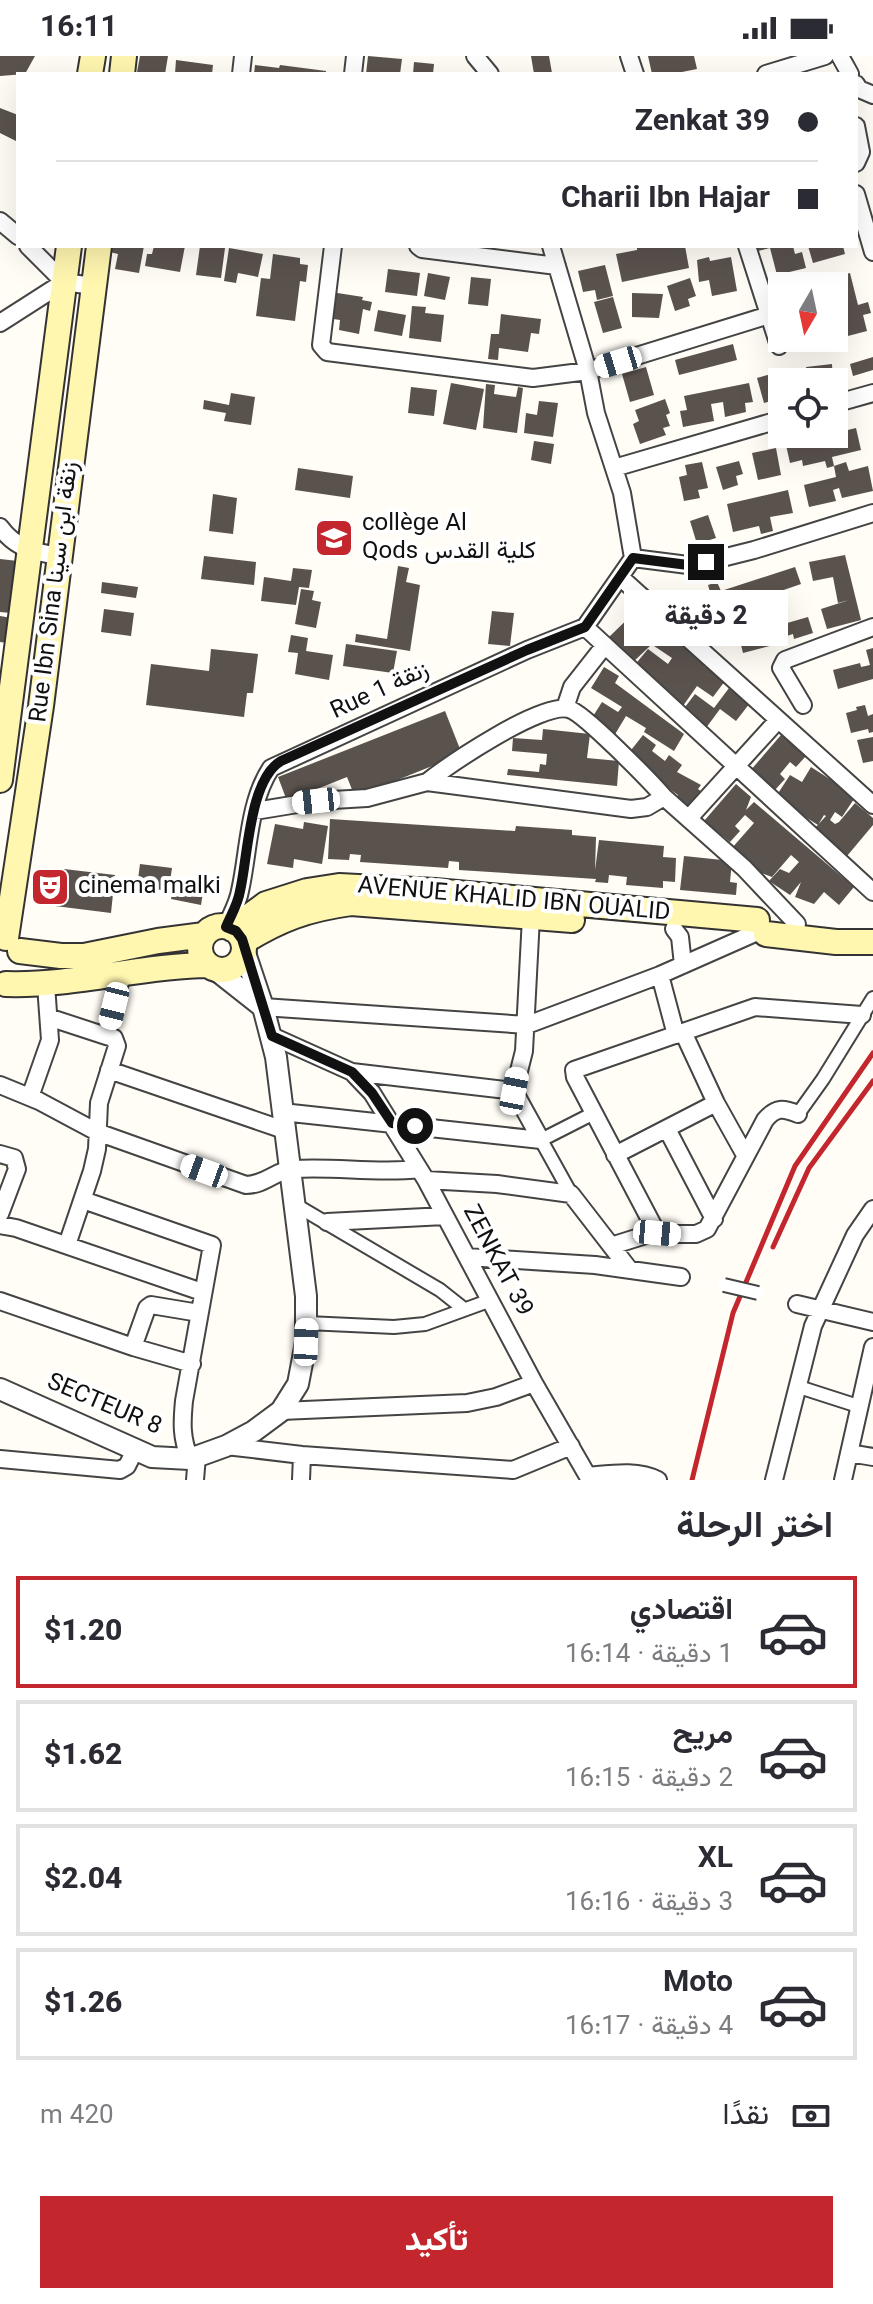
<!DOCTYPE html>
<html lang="ar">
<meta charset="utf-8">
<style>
:root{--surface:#fff;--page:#f7f7f7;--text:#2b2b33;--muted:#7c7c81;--line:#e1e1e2;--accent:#c4262e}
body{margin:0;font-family:Georgia,Vazirmatn,serif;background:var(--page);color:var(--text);direction:rtl;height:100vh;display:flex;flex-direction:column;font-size:30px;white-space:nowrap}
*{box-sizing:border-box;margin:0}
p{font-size:26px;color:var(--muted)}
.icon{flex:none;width:44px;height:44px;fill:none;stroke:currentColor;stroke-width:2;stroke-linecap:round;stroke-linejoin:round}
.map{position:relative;height:1424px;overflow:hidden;direction:ltr}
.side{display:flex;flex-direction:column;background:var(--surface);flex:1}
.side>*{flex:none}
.hud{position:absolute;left:16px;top:16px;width:842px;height:176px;border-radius:0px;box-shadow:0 8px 32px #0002;direction:rtl;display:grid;align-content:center;height:176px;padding:0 40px;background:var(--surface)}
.needle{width:52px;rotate:189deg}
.fabs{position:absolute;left:768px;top:216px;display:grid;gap:16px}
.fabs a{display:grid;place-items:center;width:80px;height:80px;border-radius:0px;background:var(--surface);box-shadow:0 8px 32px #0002;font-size:40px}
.end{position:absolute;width:36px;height:36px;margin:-18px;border:10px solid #111;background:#fff;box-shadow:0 0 0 4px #fff}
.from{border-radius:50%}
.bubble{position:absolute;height:56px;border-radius:0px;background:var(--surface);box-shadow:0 8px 32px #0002;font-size:26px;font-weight:800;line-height:56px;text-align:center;direction:rtl}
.car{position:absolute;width:24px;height:48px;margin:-24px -12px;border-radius:10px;box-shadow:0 0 6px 2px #0007;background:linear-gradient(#fff 24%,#345 0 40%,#fff 0 76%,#345 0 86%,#fff 0)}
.hud b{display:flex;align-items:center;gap:28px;height:76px;font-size:30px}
.hud b+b{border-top:2px solid var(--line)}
.hud i{width:20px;height:20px;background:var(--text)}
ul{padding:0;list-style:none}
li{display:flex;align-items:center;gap:24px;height:112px;margin:0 16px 12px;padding:0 24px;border:4px solid var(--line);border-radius:0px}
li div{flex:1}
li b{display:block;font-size:30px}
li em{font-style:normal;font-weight:800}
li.selected{border-color:var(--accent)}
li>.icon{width:72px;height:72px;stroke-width:1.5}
h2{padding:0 40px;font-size:36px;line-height:96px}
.pay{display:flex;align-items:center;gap:20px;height:88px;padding:0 40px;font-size:30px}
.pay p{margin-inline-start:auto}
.action{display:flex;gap:16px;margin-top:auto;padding:16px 40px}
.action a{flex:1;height:92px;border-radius:0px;background:var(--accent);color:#fff;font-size:32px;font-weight:800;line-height:92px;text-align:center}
.status{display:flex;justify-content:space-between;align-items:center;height:56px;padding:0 40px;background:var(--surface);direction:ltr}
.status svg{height:22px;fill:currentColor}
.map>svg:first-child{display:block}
</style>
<div class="status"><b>16:11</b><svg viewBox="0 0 49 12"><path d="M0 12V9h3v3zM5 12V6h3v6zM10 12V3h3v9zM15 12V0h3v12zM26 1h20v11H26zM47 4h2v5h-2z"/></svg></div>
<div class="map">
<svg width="873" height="1424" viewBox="0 0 873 1424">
<rect width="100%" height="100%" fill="#fffdf5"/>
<path fill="#5a524d" d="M 0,0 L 35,0 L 25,18 L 0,20 Z
M 140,0 L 168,0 L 165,18 L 137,16 Z
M 368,0 L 402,3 L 400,18 L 366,18 Z
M 531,0 L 549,0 L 552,17 L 534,18 Z
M 648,0 L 694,0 L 697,13 L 672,18 L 652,18 Z
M 176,4 L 213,9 L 212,18 L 175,18 Z
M 414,6 L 434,8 L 433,18 L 413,18 Z
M 255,9 L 279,12 L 280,9 L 326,15 L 326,18 L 254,18 Z
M 0,52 L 18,59 L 18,86 L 0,77 Z
M 107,190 L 144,190 L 139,217 L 115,213 L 118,198 L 106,195 Z
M 154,190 L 185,190 L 180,216 L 145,210 L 147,198 L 152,198 Z
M 200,190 L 225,192 L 221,222 L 196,219 Z
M 637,190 L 685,190 L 689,212 L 622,226 L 616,198 L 637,194 Z
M 757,190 L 793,190 L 795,198 L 802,196 L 806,212 L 777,219 L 770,192 L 758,195 Z
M 808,190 L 843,190 L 845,198 L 813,207 Z
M 229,192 L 263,198 L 258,221 L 238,217 L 236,227 L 224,225 Z
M 273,198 L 300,202 L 300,208 L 308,209 L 306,226 L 300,225 L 295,265 L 256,260 L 261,222 L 270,223 Z
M 709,201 L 710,205 L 731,201 L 737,235 L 712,240 L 709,224 L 699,226 L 697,204 Z
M 605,209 L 613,240 L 597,244 L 595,234 L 583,236 L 578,215 Z
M 388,213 L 420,217 L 417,240 L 385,236 Z
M 428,217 L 450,221 L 445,244 L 424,240 Z
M 850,217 L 858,249 L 868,246 L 871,257 L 863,259 L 867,275 L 844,281 L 842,275 L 834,277 L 836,231 L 833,221 Z
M 471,221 L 491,223 L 488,250 L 468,248 Z
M 690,222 L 696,240 L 688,243 L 690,250 L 675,255 L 667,230 Z
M 331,236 L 363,241 L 362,244 L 372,246 L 370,255 L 363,253 L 359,278 L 339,274 L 340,264 L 327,262 Z
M 632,237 L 663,238 L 659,262 L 632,261 Z
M 613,241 L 622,272 L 603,277 L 594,246 Z
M 412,250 L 426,251 L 425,257 L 444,259 L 441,286 L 409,282 Z
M 378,254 L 406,259 L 402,280 L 374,275 Z
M 501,258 L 541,263 L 539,278 L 531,277 L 528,296 L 499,292 L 498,304 L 488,303 L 491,278 L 499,278 Z
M 799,282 L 823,282 L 825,288 L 801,293 Z
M 733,288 L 737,304 L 679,319 L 675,304 Z
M 873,301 L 873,314 L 853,320 L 850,308 Z
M 832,308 L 833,326 L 808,326 L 806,311 Z
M 646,311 L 654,339 L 630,346 L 622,318 Z
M 786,314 L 790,326 L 782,326 L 782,342 L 764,347 L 757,322 Z
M 451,327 L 484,333 L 476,374 L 443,368 Z
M 749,327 L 753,346 L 745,347 L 746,356 L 725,361 L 723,346 L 711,348 L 714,365 L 683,371 L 680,355 L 687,354 L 684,340 Z
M 486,328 L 495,329 L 494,338 L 516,341 L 518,331 L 523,332 L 517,377 L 483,372 Z
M 411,331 L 437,334 L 434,360 L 408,357 Z
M 231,337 L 255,341 L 251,369 L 224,365 L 226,357 L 203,353 L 204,344 L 229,349 Z
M 665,343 L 670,357 L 666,359 L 670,370 L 663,372 L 666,379 L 640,388 L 633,368 L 639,365 L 635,354 Z
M 539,345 L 558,347 L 553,381 L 524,377 L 526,357 L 537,359 Z
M 856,372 L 861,394 L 832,401 L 834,410 L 827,412 L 825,405 L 803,410 L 802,404 L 790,407 L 786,389 Z
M 534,385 L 554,388 L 551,408 L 531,404 Z
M 776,392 L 781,419 L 758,424 L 752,397 Z
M 739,405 L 743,418 L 736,420 L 738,429 L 723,434 L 716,411 Z
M 702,406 L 708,432 L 698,434 L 700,442 L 684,445 L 679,421 L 687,419 L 685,409 Z
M 846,406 L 849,415 L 868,410 L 873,435 L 842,442 L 839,432 L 833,434 L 836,445 L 809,451 L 804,429 L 836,421 L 834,410 Z
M 298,412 L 353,420 L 350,442 L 295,434 Z
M 788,434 L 793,457 L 770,461 L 773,475 L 761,478 L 759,470 L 733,476 L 727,448 Z
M 213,438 L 237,442 L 233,478 L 209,475 Z
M 708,459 L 716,482 L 697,488 L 690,465 Z
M 845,499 L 861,564 L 827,573 L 821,553 L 849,544 L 838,547 L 833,521 L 813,525 L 809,506 Z
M 204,500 L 256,506 L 254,529 L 201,523 Z
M 0,503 L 18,505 L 11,557 L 0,556 Z
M 398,510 L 409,512 L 406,526 L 420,529 L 410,595 L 355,586 L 356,578 L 387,583 Z
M 795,511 L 801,528 L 775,537 L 779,551 L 770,555 L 765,539 L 731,550 L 732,554 L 716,560 L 720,570 L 700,576 L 695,561 L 680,566 L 674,547 L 710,536 L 708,529 L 717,526 L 721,535 Z
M 293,512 L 312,514 L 309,532 L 299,531 L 296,549 L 261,545 L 264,521 L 291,525 Z
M 102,526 L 138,531 L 136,542 L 101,537 Z
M 301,533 L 314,535 L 312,544 L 321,546 L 316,572 L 295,568 Z
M 643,548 L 661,566 L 643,583 L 650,590 L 632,607 L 608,582 Z
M 104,553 L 134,557 L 131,580 L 101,576 Z
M 492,555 L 514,557 L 510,590 L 488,588 Z
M 0,560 L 12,562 L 8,587 L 0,586 Z
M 808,561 L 813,577 L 794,583 L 793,578 L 780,582 L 781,587 L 743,597 L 739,581 Z
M 664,575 L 708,606 L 704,610 L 725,625 L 713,641 L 697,630 L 683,650 L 633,611 L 648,593 L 668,608 L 672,602 L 654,590 Z
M 291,579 L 308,582 L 306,595 L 333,599 L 329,624 L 295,618 L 298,597 L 288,596 Z
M 346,588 L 397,595 L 393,617 L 343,610 Z
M 873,592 L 873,623 L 838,633 L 833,614 L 860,607 L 861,611 L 870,609 L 866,594 Z
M 211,593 L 258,598 L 253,637 L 247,637 L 244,661 L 146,649 L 151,608 L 209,615 Z
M 604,611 L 619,620 L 615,627 L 684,678 L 674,695 L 644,676 L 646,672 L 626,660 L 614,680 L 590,665 L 602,646 L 618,656 L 622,651 L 591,632 Z
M 729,632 L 750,647 L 736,665 L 720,653 L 706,672 L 682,655 L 695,638 L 714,652 Z
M 865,649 L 868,660 L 873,658 L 873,676 L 869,677 L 868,673 L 851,677 L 846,657 L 857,654 L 856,651 Z
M 445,655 L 462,698 L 355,741 L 347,721 L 287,745 L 278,721 Z
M 543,673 L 590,678 L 587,702 L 619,705 L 617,730 L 507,719 L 508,713 L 539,716 L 540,708 L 546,709 L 547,698 L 512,695 L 513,682 L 542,684 Z
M 643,679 L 656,689 L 652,695 L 665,705 L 669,699 L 682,709 L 677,716 L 701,729 L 698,733 L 706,739 L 694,755 L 676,742 L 678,739 L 651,720 L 654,717 L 628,698 Z
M 781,679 L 806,700 L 796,711 L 790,706 L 780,718 L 785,723 L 774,735 L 750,715 Z
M 873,681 L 873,705 L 863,707 L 857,684 Z
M 811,711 L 856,740 L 842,761 L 835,756 L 830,764 L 835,768 L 839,766 L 855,747 L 873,762 L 873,769 L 847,800 L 814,773 L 826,760 L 824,759 L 818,769 L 775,742 L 790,719 L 802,726 Z
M 736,728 L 751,741 L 746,754 L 754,746 L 854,831 L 839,849 L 824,836 L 814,848 L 795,841 L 801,826 L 790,839 L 769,825 L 780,813 L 789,817 L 799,806 L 791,799 L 772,821 L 761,817 L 732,792 L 754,767 L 745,759 L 735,770 L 740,775 L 730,786 L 704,765 Z
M 330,763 L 515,775 L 516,770 L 572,774 L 572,779 L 596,781 L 595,814 L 599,784 L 664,790 L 663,801 L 676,802 L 675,826 L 663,825 L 663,832 L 626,829 L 627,821 L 609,819 L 608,827 L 595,826 L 596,823 L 459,814 L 459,806 L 449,805 L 448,812 L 360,806 L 361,799 L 350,798 L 349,804 L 328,803 Z
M 304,766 L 328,770 L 322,808 L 294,803 L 293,812 L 267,808 L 275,768 L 303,773 Z
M 684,800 L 732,805 L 730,826 L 737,827 L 736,839 L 680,834 Z
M 140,808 L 172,812 L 170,826 L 164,825 L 162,834 L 137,831 Z
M 64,813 L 115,819 L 111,857 L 39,848 L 41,830 L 61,832 Z
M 174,825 L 204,830 L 201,849 L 171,843 Z"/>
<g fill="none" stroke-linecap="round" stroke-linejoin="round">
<defs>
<path id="pedestrian" d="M 798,1058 L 823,1023 L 873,942
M 571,1138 L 541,1084 L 594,1057
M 294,1148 L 440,1234 L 464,1253
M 307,1267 L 394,1271 L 425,1268 L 491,1244
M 799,1331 L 858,1350"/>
<path id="minor" d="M 475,0 L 490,18
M 629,0 L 635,18
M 840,0 L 850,18
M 241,18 L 243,0
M 353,18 L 355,0
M 766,18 L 825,0
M 856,28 L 859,33 L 873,39
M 856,70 L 861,96 L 856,107
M 856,138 L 873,196
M 0,165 L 18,180
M 28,190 L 64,226 L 93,230
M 333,190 L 321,289 L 327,296 L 533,322 L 588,315 L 769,259
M 418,190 L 422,193 L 557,210
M 551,190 L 588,315 L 596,357 L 622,437 L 633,502
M 747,190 L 779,290
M 0,267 L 64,226
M 834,348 L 873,337
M 614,412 L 782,363
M 0,471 C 16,493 34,496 59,500
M 633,502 L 688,509 L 706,506 L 754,494 L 873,457
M 620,521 L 873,749
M 585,571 L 873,836
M 803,649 L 781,612 L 785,604 L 873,571
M 565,652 L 572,631 L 605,589
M 664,741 L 744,812 L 797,868
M 255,755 L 316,745 L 367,742 L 427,726 L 631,753 L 647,751 L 664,741 C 651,726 584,657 569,653 C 541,646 450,708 427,726
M 689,762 L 778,664
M 226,871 C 231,859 238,847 240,835 C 249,795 248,747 271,712 L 527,594 L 585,571 L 633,502
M 674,873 L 680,881 L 683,909
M 660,919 L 676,979
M 263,951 L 527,969 L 660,919 L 755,877
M 51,962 L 106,980
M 683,976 L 716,1047 L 745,1099
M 272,980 L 352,1016 L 372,1037 L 426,1124 L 534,1327 L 590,1424
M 109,1014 L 284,1074
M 352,1016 L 514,1035
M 0,1029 L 39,1045 L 97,1076 L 246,1129 C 265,1129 276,1114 293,1113 C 335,1110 377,1118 419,1113
M 514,1035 L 524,995 L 531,861
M 514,1035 L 541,1084
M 30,1041 L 50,984 L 46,929
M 282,1056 L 541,1084
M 667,1073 L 714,1163
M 0,1098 L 14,1102 L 17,1113 L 0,1158
M 615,1099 L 716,1047
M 426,1124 L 497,1128 L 571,1138 L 629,1213
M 83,1144 L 212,1189 L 184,1345 C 182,1366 181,1382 190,1403
M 327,1166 L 445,1160
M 0,1169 L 16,1172 L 202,1236
M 657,1177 L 575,1021 L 574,1014 L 755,951 L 862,959
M 67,1189 L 92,1115 L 97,1093 L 99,1047 L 117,990 L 114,982 L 106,980 L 122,919
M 611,1190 L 649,1178 L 696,1178 L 707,1173 L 765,1064 C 776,1051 783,1052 798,1058
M 467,1201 L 595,1209 L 681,1221
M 0,1245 L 133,1291 L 192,1308
M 797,1248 L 873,1266
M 133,1291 L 147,1252 L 151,1249 L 199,1257
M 281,1355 L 467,1347 L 496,1341 L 534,1327
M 226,1390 L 302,1399 L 513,1414 L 571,1390
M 849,1397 L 873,1401
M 0,1403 L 120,1414 L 127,1410 L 136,1392
M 588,1420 C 610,1418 637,1413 658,1424
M 195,1424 L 197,1400
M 301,1424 L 302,1399
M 774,1424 L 813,1270 L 855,1179 L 873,1153
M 843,1424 L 873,1291"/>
<path id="tertiary" d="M 216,914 L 263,951
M 0,1333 L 152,1401 L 190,1403 L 226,1390 L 254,1375 L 281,1355 L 298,1328 L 306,1286 L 306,1240 L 276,1001 L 263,951 L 243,891"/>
<path id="secondary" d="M 90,18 L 93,0
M 122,18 L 124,0
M 0,724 L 69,190
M200 892a22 22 0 1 1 44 0a22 22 0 1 1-44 0Z
M 232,873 L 266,848 L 307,835 L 339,830 L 435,835 L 757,864
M 766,878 L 836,886 L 873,886
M 6,882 L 41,650 L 99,190
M 243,886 C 280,863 307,853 351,847 L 572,864
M 20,895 L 61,900 L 84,900 L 158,885 L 204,879
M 6,928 C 76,930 139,910 207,909"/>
</defs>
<use href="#pedestrian" stroke="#444" stroke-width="16"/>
<use href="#minor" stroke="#444" stroke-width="20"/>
<use href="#tertiary" stroke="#444" stroke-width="24"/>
<use href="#secondary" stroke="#333" stroke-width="28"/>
<use href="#pedestrian" stroke="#fff" stroke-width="12"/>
<use href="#minor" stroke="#fff" stroke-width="16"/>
<use href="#tertiary" stroke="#fff" stroke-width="20"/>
<use href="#secondary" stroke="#fff6b0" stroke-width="24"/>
<path stroke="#c4262e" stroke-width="5" d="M 773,1191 L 809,1112 L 873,1025
M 692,1424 L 733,1257 L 795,1110 L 873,997"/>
<defs>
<path id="pedestrian-bridge" d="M 724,1229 L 758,1237"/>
</defs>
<use href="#pedestrian-bridge" stroke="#444" stroke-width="16" stroke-linecap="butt"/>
<use href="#pedestrian-bridge" stroke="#fff" stroke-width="12"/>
</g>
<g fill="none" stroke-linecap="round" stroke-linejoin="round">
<path stroke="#111" stroke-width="10" d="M 415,1070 L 392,1067 L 372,1037 L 352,1016 L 272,980 L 242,883 L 236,875 L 226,871 C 231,859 238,848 240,835 C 248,801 249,724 281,705 L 527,594 L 585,571 L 633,502 L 688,509 L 706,506"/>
</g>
<defs>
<symbol id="university-square" viewBox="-11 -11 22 22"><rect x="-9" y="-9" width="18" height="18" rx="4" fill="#c4262e" stroke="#fff"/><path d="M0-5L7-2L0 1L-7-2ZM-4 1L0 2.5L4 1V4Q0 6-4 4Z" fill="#fff"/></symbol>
<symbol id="theatre-square" viewBox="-11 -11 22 22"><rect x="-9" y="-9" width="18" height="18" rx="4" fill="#c4262e" stroke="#fff"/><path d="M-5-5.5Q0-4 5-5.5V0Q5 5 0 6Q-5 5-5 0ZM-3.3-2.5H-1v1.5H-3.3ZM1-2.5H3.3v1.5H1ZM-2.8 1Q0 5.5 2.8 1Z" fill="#fff"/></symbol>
</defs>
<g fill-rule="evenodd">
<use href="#university-square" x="312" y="460" width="44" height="44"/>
<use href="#theatre-square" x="28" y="809" width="44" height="44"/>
</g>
<g text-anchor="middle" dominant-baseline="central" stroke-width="8" stroke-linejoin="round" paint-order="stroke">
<g font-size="24" fill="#111" stroke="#fff" text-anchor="start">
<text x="362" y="468">collège Al<tspan x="362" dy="28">Qods كلية القدس</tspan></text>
<text x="78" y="831">cinema malki</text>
</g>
<g font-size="24" fill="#111" stroke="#fff">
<text transform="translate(55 536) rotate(-83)">Rue Ibn Sina زنقة ابن سينا</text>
<text transform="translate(380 635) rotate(-25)">Rue 1 زنقة</text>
<text transform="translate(514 844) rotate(5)">AVENUE KHALID IBN OUALID</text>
<text transform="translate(497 1205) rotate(62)">ZENKAT 39</text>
<text transform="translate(104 1349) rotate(23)">SECTEUR 8</text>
</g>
</g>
</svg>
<div class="fabs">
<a><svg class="needle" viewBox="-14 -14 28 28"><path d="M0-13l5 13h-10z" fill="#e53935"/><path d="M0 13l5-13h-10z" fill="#7c7c81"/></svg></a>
<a><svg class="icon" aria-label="locate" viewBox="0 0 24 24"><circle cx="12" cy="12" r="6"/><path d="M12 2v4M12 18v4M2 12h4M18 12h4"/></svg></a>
</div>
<i class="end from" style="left:415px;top:1070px"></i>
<i class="end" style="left:706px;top:506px"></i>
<div class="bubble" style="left:624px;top:534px;width:164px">2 دقيقة</div>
<i class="car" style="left:618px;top:306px;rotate:253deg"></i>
<i class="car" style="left:316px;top:745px;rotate:264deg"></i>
<i class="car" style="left:114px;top:950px;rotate:194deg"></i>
<i class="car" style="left:514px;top:1035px;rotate:11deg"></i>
<i class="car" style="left:204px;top:1115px;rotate:290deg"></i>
<i class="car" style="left:657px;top:1177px;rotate:95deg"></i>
<i class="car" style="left:306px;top:1286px;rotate:2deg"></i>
<div class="hud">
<b><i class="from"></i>Zenkat 39</b>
<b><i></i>Charii Ibn Hajar</b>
</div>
</div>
<section class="side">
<h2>اختر الرحلة</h2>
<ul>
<li class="selected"><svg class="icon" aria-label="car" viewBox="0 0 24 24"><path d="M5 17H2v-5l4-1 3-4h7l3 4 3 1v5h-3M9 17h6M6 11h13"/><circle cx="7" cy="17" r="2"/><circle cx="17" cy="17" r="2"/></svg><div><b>اقتصادي</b><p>1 دقيقة · 16:14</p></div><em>$1.20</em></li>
<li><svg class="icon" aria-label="car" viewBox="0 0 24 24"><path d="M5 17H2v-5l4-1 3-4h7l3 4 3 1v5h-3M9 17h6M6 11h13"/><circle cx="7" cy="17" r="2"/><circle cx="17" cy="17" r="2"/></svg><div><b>مريح</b><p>2 دقيقة · 16:15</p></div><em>$1.62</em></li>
<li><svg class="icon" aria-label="car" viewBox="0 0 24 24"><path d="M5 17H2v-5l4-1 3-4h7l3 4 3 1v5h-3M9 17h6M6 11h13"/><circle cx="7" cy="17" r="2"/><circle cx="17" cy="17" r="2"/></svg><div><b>XL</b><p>3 دقيقة · 16:16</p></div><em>$2.04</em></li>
<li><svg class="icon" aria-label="car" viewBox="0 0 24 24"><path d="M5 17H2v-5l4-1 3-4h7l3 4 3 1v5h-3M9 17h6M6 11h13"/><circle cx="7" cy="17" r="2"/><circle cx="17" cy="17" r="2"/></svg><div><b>Moto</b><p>4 دقيقة · 16:17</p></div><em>$1.26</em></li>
</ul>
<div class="pay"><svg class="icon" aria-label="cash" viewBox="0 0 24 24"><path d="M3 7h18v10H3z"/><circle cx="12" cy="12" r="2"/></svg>نقدًا<p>420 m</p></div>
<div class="action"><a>تأكيد</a></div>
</section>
